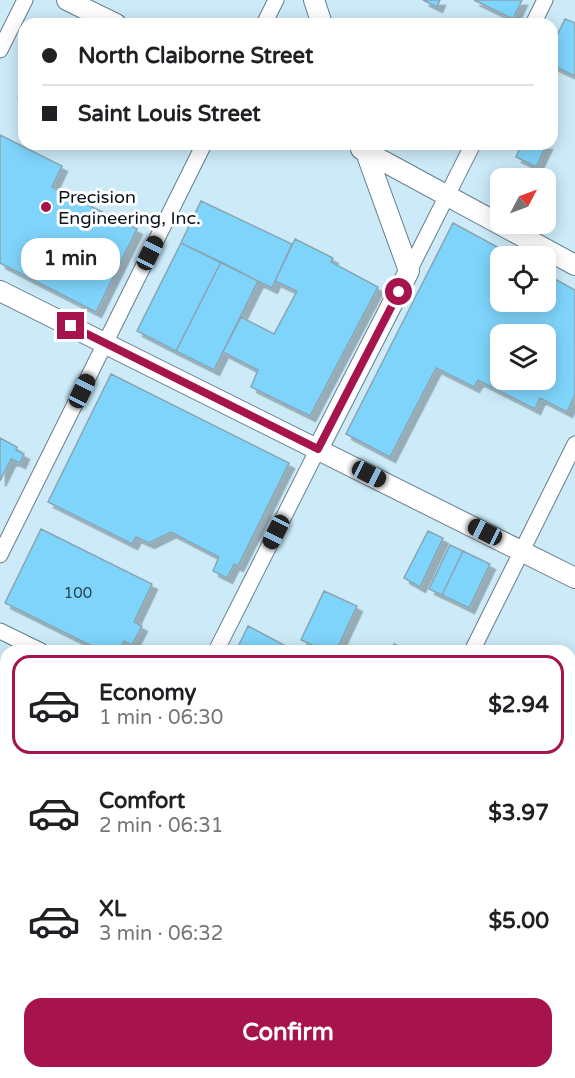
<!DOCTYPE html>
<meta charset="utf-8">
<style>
:root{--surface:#fff;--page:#f2f2f2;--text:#202124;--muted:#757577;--line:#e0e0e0;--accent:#a7134d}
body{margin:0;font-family:"Varela Round",sans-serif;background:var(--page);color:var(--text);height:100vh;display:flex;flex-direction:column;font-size:22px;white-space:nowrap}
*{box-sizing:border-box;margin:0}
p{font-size:20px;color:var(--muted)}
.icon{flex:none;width:33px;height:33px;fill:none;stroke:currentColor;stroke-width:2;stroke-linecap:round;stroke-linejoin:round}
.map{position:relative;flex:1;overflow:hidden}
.sheet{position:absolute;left:0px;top:645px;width:576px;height:434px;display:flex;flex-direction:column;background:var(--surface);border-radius:18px 18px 0 0;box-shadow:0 3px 15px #0003}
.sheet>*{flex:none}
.hud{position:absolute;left:18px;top:18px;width:540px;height:132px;border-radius:18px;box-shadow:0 3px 15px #0003;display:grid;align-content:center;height:132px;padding:0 24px;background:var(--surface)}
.needle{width:39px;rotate:49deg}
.fabs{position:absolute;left:490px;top:168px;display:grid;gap:12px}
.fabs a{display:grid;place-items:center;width:66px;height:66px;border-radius:12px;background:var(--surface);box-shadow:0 3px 15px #0003;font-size:30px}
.end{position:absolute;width:27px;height:27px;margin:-14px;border:8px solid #a7134d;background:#fff;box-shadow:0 0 0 3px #fff}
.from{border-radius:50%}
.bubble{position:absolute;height:42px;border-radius:18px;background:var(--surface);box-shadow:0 3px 15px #0003;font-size:20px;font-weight:700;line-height:42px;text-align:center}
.car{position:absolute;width:18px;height:36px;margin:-18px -9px;border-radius:8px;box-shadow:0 0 4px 2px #0007;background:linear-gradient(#222 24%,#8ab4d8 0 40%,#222 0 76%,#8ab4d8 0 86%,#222 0)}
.hud b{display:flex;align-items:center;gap:21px;height:57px;font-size:22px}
.hud b+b{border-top:2px solid var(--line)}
.hud i{width:15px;height:15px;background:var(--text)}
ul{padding:10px 0 0;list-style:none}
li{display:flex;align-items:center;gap:18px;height:99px;margin:0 12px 9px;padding:0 12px;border:3px solid transparent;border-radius:18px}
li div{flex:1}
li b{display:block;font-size:22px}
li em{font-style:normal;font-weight:700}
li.current{border-color:var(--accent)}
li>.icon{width:54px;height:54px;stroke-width:1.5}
.button{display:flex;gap:12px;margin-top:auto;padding:12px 24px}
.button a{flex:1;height:69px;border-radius:18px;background:var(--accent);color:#fff;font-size:24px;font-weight:700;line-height:69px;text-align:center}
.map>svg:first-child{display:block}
</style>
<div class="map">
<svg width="575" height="1078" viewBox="0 0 575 1078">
<defs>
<filter id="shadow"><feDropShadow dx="5.5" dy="5.5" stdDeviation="0" flood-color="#0004"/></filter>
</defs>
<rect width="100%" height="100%" fill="#cceaf8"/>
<path fill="#7fd4fb" stroke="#89a5b2" stroke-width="1.5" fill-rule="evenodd" filter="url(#shadow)" d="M 423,0 L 440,0 L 437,7 Z
M 474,0 L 522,0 L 513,19 Z
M 421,19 L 433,24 L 419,24 Z
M 565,19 L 575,23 L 575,76 L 552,65 L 556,52 L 552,50 L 552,46 Z
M 24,86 L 24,101 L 18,98 Z
M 0,135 L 62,166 L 52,187 L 137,229 L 96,312 L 0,263 Z
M 522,144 L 547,144 L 536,167 L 516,157 Z
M 201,201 L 292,244 L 272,288 L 181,243 Z
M 453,223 L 514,256 L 501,256 L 501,302 L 546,302 L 546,274 L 575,290 L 575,395 L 567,412 L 540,398 L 535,409 L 478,380 L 474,387 L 436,368 L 390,457 L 346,434 ZM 501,334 L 546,334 L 546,380 L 501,380 Z
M 295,239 L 333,258 L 331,262 L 378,287 L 310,416 L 251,387 L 258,370 L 223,352 L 241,317 L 274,334 L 297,291 L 275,281 Z
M 181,243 L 221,262 L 176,351 L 137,331 Z
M 221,262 L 258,281 L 214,370 L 176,351 Z
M 111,374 L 289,463 L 238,566 L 234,564 L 227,578 L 213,571 L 219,557 L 171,532 L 149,543 L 136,537 L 132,544 L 48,502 Z
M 0,438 L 17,447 L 16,450 L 24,454 L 20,463 L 11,459 L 0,481 Z
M 41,529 L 152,584 L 134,622 L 142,626 L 132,645 L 124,641 L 119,651 L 102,651 L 5,603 Z
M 428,531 L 443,538 L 420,587 L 404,578 Z
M 450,545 L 463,551 L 442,595 L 429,589 Z
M 463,551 L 490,564 L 469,608 L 442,595 Z
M 324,591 L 357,606 L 336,651 L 325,651 L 301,640 Z
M 248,626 L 286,646 L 284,651 L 236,651 Z
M 394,644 L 407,651 L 391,651 Z
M 0,893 L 6,896 L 6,990 L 0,987 Z
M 300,1072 L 325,1072 L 322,1078 L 310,1078 Z
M 336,1072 L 362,1072 L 359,1078 L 333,1078 Z
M 362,1072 L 364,1072 L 375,1078 L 359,1078 Z"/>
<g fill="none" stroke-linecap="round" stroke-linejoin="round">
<defs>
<path id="service" d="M 570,988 L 575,978
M 62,1072 L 64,1078
M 201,1078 L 204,1072
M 458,1078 L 461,1072
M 522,1078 L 525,1072"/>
<path id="minor" d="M 264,24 L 276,0
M 533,24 L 545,0
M 0,50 L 25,0
M 409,271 L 473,144
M 0,555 L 204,144
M 0,631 L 41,651
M 216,651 L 318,449
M 472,651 L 575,444
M 570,922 L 575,925
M 0,1075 L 6,1063
M 259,1078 L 262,1072"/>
<path id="tertiary" d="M 67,0 L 116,24
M 314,0 L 322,24
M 361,149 L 575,265
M 0,291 L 575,578
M 318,449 L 409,271 L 363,144
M 0,862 L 6,865
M 414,1072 L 425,1078"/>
</defs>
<use href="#service" stroke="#647e8b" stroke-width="10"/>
<use href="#minor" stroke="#647e8b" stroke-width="17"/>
<use href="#tertiary" stroke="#647e8b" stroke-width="22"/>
<use href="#service" stroke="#fff" stroke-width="8"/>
<use href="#minor" stroke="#fff" stroke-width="15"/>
<use href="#tertiary" stroke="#fff" stroke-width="20"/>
</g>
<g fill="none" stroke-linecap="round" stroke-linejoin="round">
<path stroke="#a7134d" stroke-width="8" d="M 71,326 L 318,449 L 399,292"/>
</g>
<circle fill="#a7134d" stroke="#fff" stroke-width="2" cx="46" cy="207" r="6"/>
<g text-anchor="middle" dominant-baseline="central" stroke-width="6" stroke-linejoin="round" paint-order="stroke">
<g font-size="15" fill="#264351">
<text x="78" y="593">100</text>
</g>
<g font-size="18" fill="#091318" stroke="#fff" text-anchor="start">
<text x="58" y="197">Precision<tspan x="58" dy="21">Engineering, Inc.</tspan></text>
</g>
</g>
</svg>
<div class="fabs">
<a><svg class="needle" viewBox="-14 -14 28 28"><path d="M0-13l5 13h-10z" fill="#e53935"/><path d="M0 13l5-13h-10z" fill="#757577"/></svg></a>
<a><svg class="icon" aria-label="locate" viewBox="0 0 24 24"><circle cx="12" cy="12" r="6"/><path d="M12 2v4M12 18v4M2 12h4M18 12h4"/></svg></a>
<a><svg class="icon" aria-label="layers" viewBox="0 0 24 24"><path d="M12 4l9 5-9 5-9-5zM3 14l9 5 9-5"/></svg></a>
</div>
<i class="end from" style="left:399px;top:292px"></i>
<i class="end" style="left:71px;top:326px"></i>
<div class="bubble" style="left:21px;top:238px;width:99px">1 min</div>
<i class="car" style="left:150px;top:253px;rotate:26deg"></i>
<i class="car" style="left:82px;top:391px;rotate:26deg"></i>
<i class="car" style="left:369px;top:474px;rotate:117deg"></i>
<i class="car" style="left:276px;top:532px;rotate:207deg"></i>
<i class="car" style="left:485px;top:532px;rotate:297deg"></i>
<div class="hud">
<b><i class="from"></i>North Claiborne Street</b>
<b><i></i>Saint Louis Street</b>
</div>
<section class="sheet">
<ul>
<li class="current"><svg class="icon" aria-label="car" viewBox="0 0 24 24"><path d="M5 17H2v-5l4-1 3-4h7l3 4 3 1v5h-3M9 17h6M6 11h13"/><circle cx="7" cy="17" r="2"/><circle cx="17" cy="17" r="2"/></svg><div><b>Economy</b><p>1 min · 06:30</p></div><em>$2.94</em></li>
<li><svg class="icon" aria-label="car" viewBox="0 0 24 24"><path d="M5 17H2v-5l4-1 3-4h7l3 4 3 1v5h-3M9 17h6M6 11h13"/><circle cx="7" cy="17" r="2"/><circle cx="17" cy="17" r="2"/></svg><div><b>Comfort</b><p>2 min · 06:31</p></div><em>$3.97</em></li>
<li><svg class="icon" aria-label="car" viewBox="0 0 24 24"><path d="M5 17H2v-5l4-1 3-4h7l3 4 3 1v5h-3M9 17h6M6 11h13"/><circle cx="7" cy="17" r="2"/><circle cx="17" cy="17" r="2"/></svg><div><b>XL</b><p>3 min · 06:32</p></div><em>$5.00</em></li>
</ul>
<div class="button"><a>Confirm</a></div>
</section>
</div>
